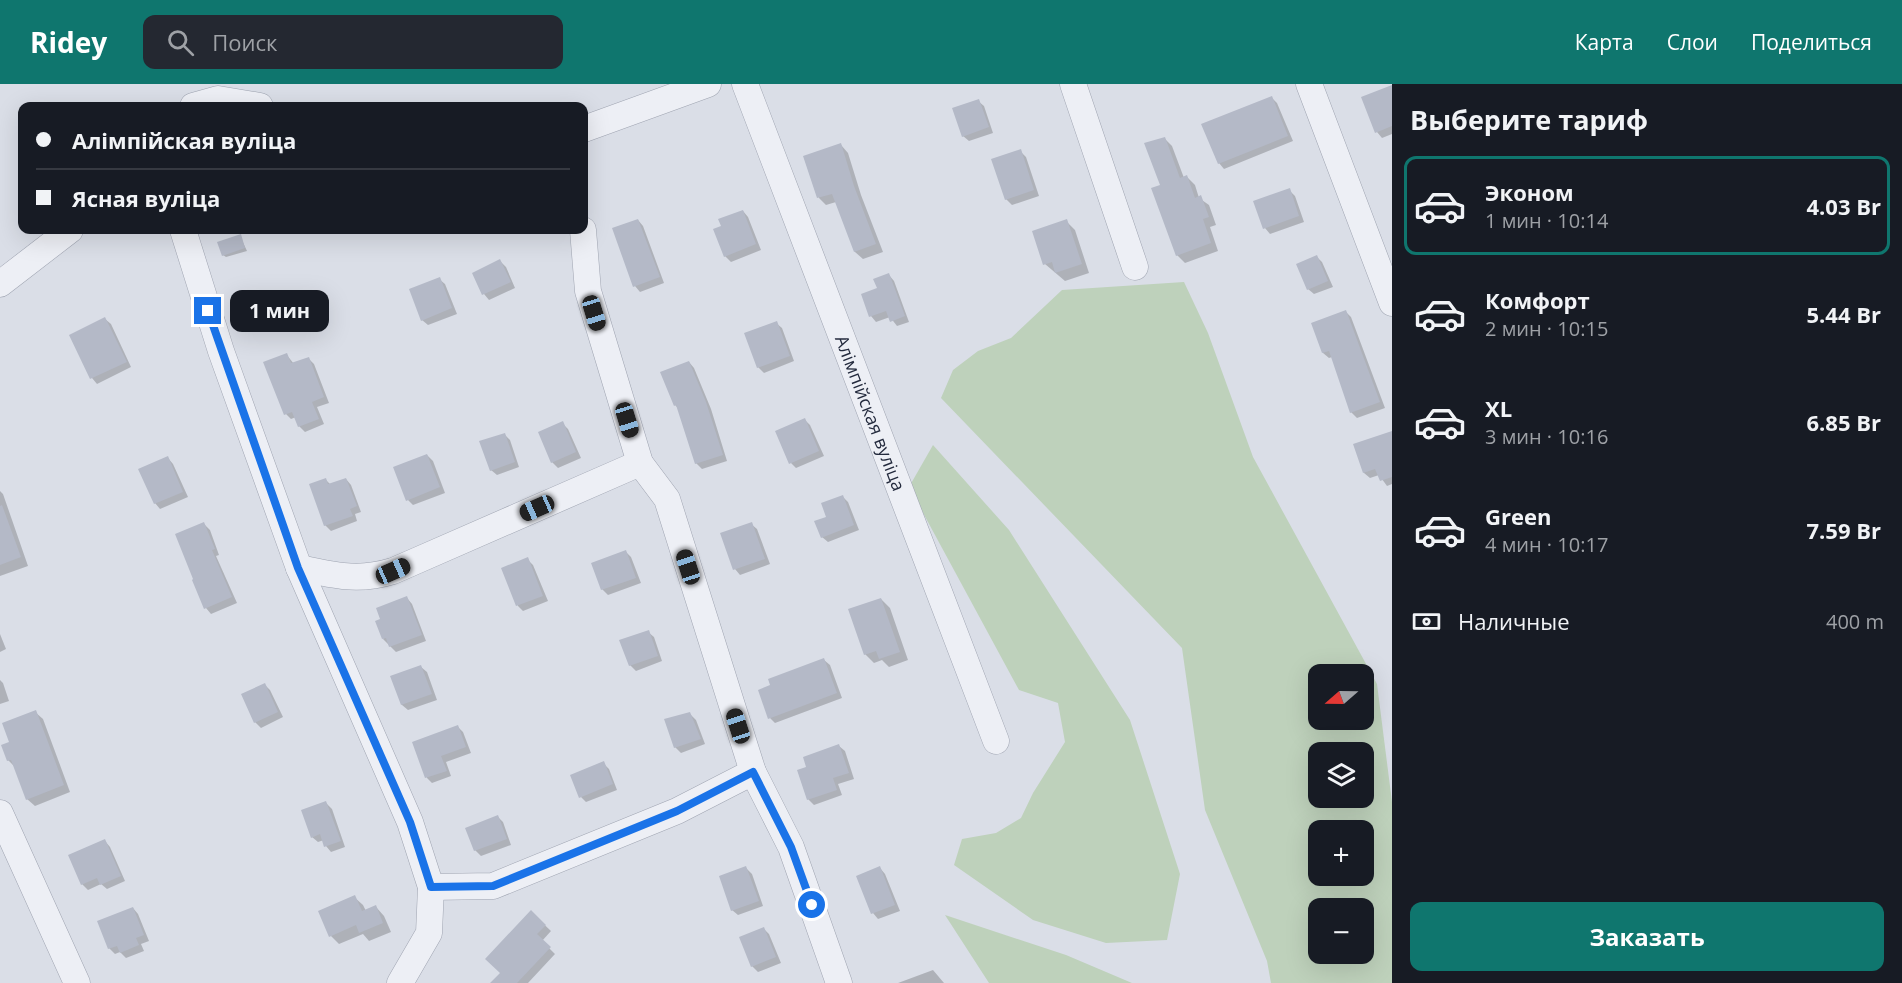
<!DOCTYPE html>
<html lang="ru">
<meta charset="utf-8">
<style>
:root{--surface:#171b24;--page:#242831;--text:#f1f3f6;--muted:#9ea1a6;--line:#363941;--accent:#0f766e}
body{margin:0;font-family:"Open Sans",sans-serif;background:var(--page);color:var(--text);height:100vh;display:flex;flex-direction:column;font-size:22px;white-space:nowrap}
*{box-sizing:border-box;margin:0}
p{font-size:20px;color:var(--muted)}
.icon{flex:none;width:33px;height:33px;fill:none;stroke:currentColor;stroke-width:2;stroke-linecap:round;stroke-linejoin:round}
.map{position:relative;flex:1;overflow:hidden}
.panel{display:flex;flex-direction:column;background:var(--surface);width:510px}
.panel>*{flex:none}
.banner{position:absolute;left:18px;top:18px;width:570px;height:132px;border-radius:12px;box-shadow:0 6px 24px #0002;display:grid;align-content:center;height:132px;padding:0 18px;background:var(--surface)}
.needle{width:39px;rotate:250deg}
.buttons{position:absolute;left:1308px;top:580px;display:grid;gap:12px}
.buttons a{display:grid;place-items:center;width:66px;height:66px;border-radius:12px;background:var(--surface);box-shadow:0 6px 24px #0002;font-size:30px}
.end{position:absolute;width:27px;height:27px;margin:-14px;border:8px solid #1a73e8;background:#fff;box-shadow:0 0 0 3px #fff}
.from{border-radius:50%}
.bubble{position:absolute;height:42px;border-radius:12px;background:var(--surface);box-shadow:0 6px 24px #0002;font-size:20px;font-weight:700;line-height:42px;text-align:center}
.car{position:absolute;width:18px;height:36px;margin:-18px -9px;border-radius:8px;box-shadow:0 0 4px 2px #0007;background:linear-gradient(#222 24%,#8ab4d8 0 40%,#222 0 76%,#8ab4d8 0 86%,#222 0)}
.banner b{display:flex;align-items:center;gap:21px;height:57px;font-size:22px}
.banner b+b{border-top:2px solid var(--line)}
.banner i{width:15px;height:15px;background:var(--text)}
ul{padding:0;list-style:none}
li{display:flex;align-items:center;gap:18px;height:99px;margin:0 12px 9px;padding:0 6px;border:3px solid transparent;border-radius:12px}
li div{flex:1}
li b{display:block;font-size:22px}
li em{font-style:normal;font-weight:700}
li.on{border-color:var(--accent)}
li>.icon{width:54px;height:54px;stroke-width:1.5}
h2{padding:0 18px;font-size:27px;line-height:72px}
.pay{display:flex;align-items:center;gap:15px;height:66px;padding:0 18px;font-size:22px}
.pay p{margin-inline-start:auto}
.cta{display:flex;gap:12px;margin-top:auto;padding:12px 18px}
.cta a{flex:1;height:69px;border-radius:12px;background:var(--accent);color:#fff;font-size:24px;font-weight:700;line-height:69px;text-align:center}
header{display:flex;align-items:center;gap:36px;box-sizing:border-box;height:84px;padding:0 30px;background:var(--accent);color:#fff}
header strong{font-size:28px}
nav{display:flex;gap:33px;margin-inline-start:auto;font-size:21px}
.search{width:420px;height:54px;background:var(--page);display:flex;align-items:center;gap:15px;box-sizing:border-box;padding:0 21px;border-radius:12px;color:var(--muted);font-size:22px}
main{display:flex;flex:1;min-height:0}
.map>svg:first-child{display:block}
</style>
<header>
<strong>Ridey</strong>
<div class="search"><svg class="icon" aria-label="search" viewBox="0 0 24 24"><circle cx="10" cy="10" r="6"/><path d="M15 15l6 6"/></svg>Поиск</div>
<nav><a>Карта</a><a>Слои</a><a>Поделиться</a></nav>
</header>
<main>
<div class="map">
<svg width="1392" height="899" viewBox="0 0 1392 899">
<rect width="100%" height="100%" fill="#dadee7"/>
<path fill="#bed1bb" fill-rule="evenodd" d="M 1184,198 L 1208,249 L 1253,373 L 1377,600 L 1392,718 L 1392,899 L 1271,899 L 1267,877 L 1205,726 L 1182,564 L 941,314 L 953,286 L 978,267 L 1011,254 L 1062,206 ZM 1318,591 L 1364,591 L 1364,636 L 1318,636 ZM 1318,669 L 1364,669 L 1364,714 L 1318,714 ZM 1318,747 L 1364,747 L 1364,792 L 1318,792 ZM 1318,825 L 1364,825 L 1364,870 L 1318,870 Z
M 933,361 L 1009,446 L 1130,636 L 1180,790 L 1167,856 L 1106,859 L 1033,836 L 954,781 L 962,755 L 996,749 L 1021,734 L 1033,709 L 1065,658 L 1058,619 L 1019,606 L 909,403 Z
M 945,831 L 1066,871 L 1132,899 L 989,899 Z"/>
<path fill="#0003" d="M 1392,3 L 1392,50 L 1382,54 L 1377,48 Z
M 1272,14 L 1277,19 L 1293,57 L 1224,85 L 1219,79 Z
M 978,17 L 984,22 L 993,49 L 969,57 L 963,52 Z
M 1164,54 L 1172,62 L 1184,94 L 1187,93 L 1195,101 L 1199,114 L 1209,121 L 1216,141 L 1210,143 L 1218,167 L 1185,179 L 1177,171 Z
M 841,61 L 848,69 L 861,111 L 883,168 L 863,175 L 855,168 L 836,118 L 826,121 L 819,114 L 805,73 Z
M 1020,67 L 1026,73 L 1039,112 L 1012,121 L 1006,115 Z
M 1289,106 L 1295,112 L 1304,138 L 1270,150 L 1265,144 Z
M 743,127 L 748,133 L 761,166 L 731,178 L 725,172 L 723,143 Z
M 638,136 L 643,142 L 664,199 L 640,208 L 635,202 Z
M 1066,137 L 1075,146 L 1089,189 L 1065,197 L 1045,180 Z
M 240,152 L 247,167 L 226,173 L 223,171 Z
M 1317,173 L 1322,178 L 1333,203 L 1314,210 L 1308,205 Z
M 500,177 L 506,183 L 515,204 L 489,216 L 484,210 L 474,189 Z
M 889,191 L 894,197 L 909,238 L 897,242 L 890,233 L 876,238 L 871,232 L 879,205 Z
M 439,195 L 445,200 L 457,230 L 428,241 L 422,236 Z
M 1346,228 L 1351,233 L 1385,324 L 1357,334 L 1351,328 L 1332,273 L 1329,274 L 1323,269 L 1313,240 Z
M 105,235 L 111,240 L 131,283 L 97,300 L 92,294 Z
M 776,239 L 782,244 L 794,277 L 764,289 L 758,283 Z
M 286,270 L 294,280 L 308,274 L 314,280 L 329,319 L 317,323 L 324,340 L 305,348 L 299,342 L 296,333 L 291,335 L 286,330 Z
M 689,278 L 694,284 L 711,325 L 727,377 L 702,385 L 696,379 L 678,324 L 675,321 Z
M 805,336 L 810,341 L 824,372 L 796,384 L 791,379 Z
M 562,339 L 568,345 L 581,374 L 558,384 L 552,378 Z
M 1392,349 L 1392,400 L 1387,402 L 1379,391 L 1370,394 L 1364,389 L 1355,361 Z
M 504,350 L 510,356 L 519,383 L 497,391 L 491,386 Z
M 427,371 L 433,377 L 445,409 L 413,421 L 408,416 Z
M 168,374 L 173,380 L 188,413 L 160,425 L 155,419 Z
M 346,395 L 351,401 L 361,428 L 355,430 L 357,437 L 331,447 L 325,441 L 326,396 L 331,401 Z
M 0,407 L 3,410 L 28,482 L 0,492 Z
M 842,412 L 848,418 L 859,446 L 828,458 L 822,453 L 828,434 Z
M 204,440 L 210,446 L 219,471 L 216,472 L 237,519 L 211,530 L 206,524 Z
M 751,440 L 757,445 L 770,480 L 740,491 L 735,485 L 722,450 Z
M 626,468 L 631,473 L 641,499 L 608,511 L 602,505 Z
M 527,475 L 533,481 L 548,517 L 523,527 L 518,522 L 503,485 Z
M 407,514 L 412,520 L 426,557 L 396,568 L 383,555 Z
M 881,515 L 890,524 L 908,576 L 889,583 L 882,576 L 874,579 L 865,570 Z
M 648,548 L 654,553 L 662,577 L 636,587 L 630,581 Z
M 0,550 L 6,565 L 0,568 Z
M 824,576 L 830,581 L 842,614 L 775,639 L 770,634 L 772,602 Z
M 421,583 L 427,588 L 437,616 L 408,626 L 402,621 L 392,593 Z
M 0,596 L 3,599 L 9,617 L 0,620 Z
M 265,601 L 270,606 L 283,633 L 261,644 L 255,638 Z
M 35,628 L 43,635 L 70,708 L 35,722 L 27,715 L 15,683 L 8,676 L 11,658 Z
M 690,630 L 696,636 L 705,660 L 681,669 L 675,663 Z
M 458,643 L 463,648 L 471,669 L 446,678 L 451,692 L 432,699 L 427,694 L 414,658 Z
M 839,662 L 845,667 L 854,695 L 838,700 L 842,711 L 814,721 L 808,715 L 808,684 Z
M 603,679 L 609,685 L 617,706 L 586,718 L 581,713 Z
M 326,719 L 332,725 L 345,763 L 331,768 L 326,762 L 324,756 L 318,758 L 312,753 Z
M 498,733 L 503,738 L 511,761 L 481,772 L 475,766 Z
M 105,757 L 110,763 L 125,797 L 107,805 L 101,800 L 88,806 L 82,800 Z
M 746,784 L 752,790 L 763,822 L 738,831 L 732,826 Z
M 880,784 L 885,790 L 900,827 L 878,835 L 873,829 L 858,792 Z
M 354,813 L 363,821 L 366,827 L 376,823 L 384,832 L 391,848 L 369,857 L 363,850 L 339,860 L 331,852 Z
M 133,824 L 138,830 L 149,857 L 141,860 L 144,867 L 126,874 L 120,868 L 115,870 L 109,864 Z
M 531,828 L 551,847 L 542,857 L 555,870 L 528,899 L 501,899 L 502,889 Z
M 764,845 L 769,850 L 781,879 L 758,888 L 752,882 Z
M 933,886 L 944,899 L 898,899 Z"/>
<path fill="#b4b9c7" d="M 1392,1 L 1392,42 L 1375,49 L 1361,13 Z
M 1272,12 L 1288,52 L 1218,80 L 1201,40 Z
M 979,15 L 989,43 L 962,53 L 952,24 Z
M 1165,53 L 1180,94 L 1187,91 L 1195,114 L 1201,111 L 1209,133 L 1203,135 L 1211,159 L 1176,172 L 1151,104 L 1160,101 L 1144,59 Z
M 841,59 L 854,102 L 876,160 L 854,168 L 832,110 L 817,114 L 803,72 Z
M 1021,65 L 1034,106 L 1005,116 L 991,75 Z
M 1290,104 L 1299,132 L 1263,145 L 1253,117 Z
M 743,126 L 756,160 L 724,173 L 713,145 L 721,142 L 718,135 Z
M 638,135 L 660,193 L 633,203 L 612,144 Z
M 1067,135 L 1082,180 L 1055,189 L 1052,178 L 1043,181 L 1032,147 Z
M 241,150 L 245,164 L 222,172 L 217,158 Z
M 1317,171 L 1328,197 L 1307,206 L 1296,180 Z
M 500,175 L 511,198 L 482,211 L 472,189 Z
M 889,189 L 905,232 L 890,238 L 886,227 L 869,233 L 861,210 L 877,204 L 873,195 Z
M 440,193 L 452,224 L 421,237 L 409,205 Z
M 1346,226 L 1380,318 L 1350,329 L 1329,267 L 1322,269 L 1311,239 Z
M 105,233 L 127,278 L 90,295 L 69,251 Z
M 777,237 L 790,272 L 757,284 L 744,249 Z
M 287,269 L 291,279 L 309,273 L 324,313 L 312,318 L 319,335 L 298,343 L 292,328 L 284,331 L 263,278 Z
M 689,277 L 706,318 L 723,371 L 695,380 L 676,321 L 674,322 L 660,288 Z
M 805,334 L 819,367 L 789,380 L 775,347 Z
M 563,337 L 576,368 L 551,379 L 538,348 Z
M 1392,347 L 1392,393 L 1380,397 L 1375,385 L 1363,389 L 1353,360 Z
M 505,349 L 515,378 L 490,387 L 479,357 Z
M 427,370 L 440,403 L 406,417 L 393,383 Z
M 168,372 L 183,408 L 154,420 L 138,385 Z
M 326,394 L 328,400 L 346,394 L 357,422 L 350,425 L 353,432 L 324,442 L 309,400 Z
M 843,411 L 854,441 L 821,454 L 814,437 L 826,433 L 821,419 Z
M 2,421 L 21,473 L 0,481 L 0,422 Z
M 204,438 L 215,465 L 212,466 L 232,513 L 204,525 L 192,496 L 193,495 L 175,450 Z
M 752,438 L 765,475 L 733,486 L 720,449 Z
M 626,466 L 636,494 L 601,506 L 591,479 Z
M 528,473 L 543,512 L 516,522 L 501,484 Z
M 407,512 L 422,551 L 389,563 L 386,554 L 382,555 L 375,537 L 380,535 L 376,524 Z
M 881,514 L 900,568 L 879,575 L 876,567 L 864,571 L 848,525 Z
M 649,546 L 658,572 L 629,582 L 619,556 Z
M 824,574 L 837,609 L 768,635 L 758,606 L 770,601 L 768,595 Z
M 421,581 L 432,610 L 401,621 L 390,592 Z
M 265,599 L 278,628 L 254,639 L 241,610 Z
M 36,626 L 64,701 L 26,716 L 11,676 L 7,677 L 1,661 L 9,658 L 2,639 Z
M 690,628 L 701,655 L 674,664 L 664,635 Z
M 458,641 L 466,663 L 441,672 L 447,687 L 425,694 L 412,658 Z
M 839,660 L 849,689 L 833,694 L 837,706 L 807,716 L 797,686 L 806,683 L 803,673 Z
M 604,677 L 613,700 L 579,714 L 570,691 Z
M 326,717 L 341,757 L 324,763 L 320,750 L 311,754 L 301,726 Z
M 498,731 L 507,755 L 474,767 L 465,744 Z
M 105,755 L 121,792 L 100,801 L 97,794 L 81,801 L 68,771 Z
M 746,782 L 759,817 L 731,827 L 719,792 Z
M 880,782 L 895,821 L 871,830 L 856,792 Z
M 355,811 L 362,827 L 376,821 L 383,839 L 359,849 L 356,841 L 329,853 L 318,827 Z
M 133,823 L 144,851 L 136,854 L 139,861 L 120,869 L 117,862 L 108,865 L 97,837 Z
M 531,826 L 546,841 L 537,850 L 551,863 L 517,899 L 490,899 L 500,889 L 485,875 Z
M 764,843 L 776,873 L 751,883 L 739,853 Z"/>
<g fill="none" stroke-linecap="round" stroke-linejoin="round">
<defs>
<g id="minor">
<path id="s1" d="M 745,0 L 996,657"/>
<path d="M 1073,0 L 1135,183"/>
<path d="M 1309,0 L 1392,219"/>
<path d="M 193,22 L 218,15 L 260,22"/>
<path d="M 584,45 L 708,0"/>
<path d="M 183,146 L 221,267 L 299,484 L 410,738 L 431,803 L 429,849 L 400,899"/>
<path d="M 583,146 L 588,207 L 640,379 L 667,415 L 753,688 L 791,763 L 839,899"/>
<path d="M 0,200 L 70,146"/>
<path d="M 299,484 C 334,491 357,498 393,487 L 640,379"/>
<path d="M 0,729 L 77,899"/>
<path d="M 431,803 L 493,802 L 677,727 L 753,688"/>
</g>
</defs>
<use href="#minor" stroke="#9fa4b1" stroke-width="27"/>
<use href="#minor" stroke="#edeff5" stroke-width="26"/>
</g>
<g fill="none" stroke-linecap="round" stroke-linejoin="round">
<path stroke="#1a73e8" stroke-width="8" d="M 208,227 L 298,484 L 410,738 L 431,803 L 493,802 L 677,727 L 753,688 L 791,763 L 812,821"/>
</g>
<g text-anchor="middle" dominant-baseline="central" stroke-width="6" stroke-linejoin="round" paint-order="stroke">
<g font-size="18" fill="#232a3d" stroke="#e9edf4">
<text stroke="none"><textPath href="#s1" startOffset="352">Алімпійская вуліца</textPath></text>
</g>
</g>
</svg>
<div class="buttons">
<a><svg class="needle" viewBox="-14 -14 28 28"><path d="M0-13l5 13h-10z" fill="#e53935"/><path d="M0 13l5-13h-10z" fill="#9ea1a6"/></svg></a>
<a><svg class="icon" aria-label="layers" viewBox="0 0 24 24"><path d="M12 4l9 5-9 5-9-5zM3 14l9 5 9-5"/></svg></a>
<a>+</a>
<a>−</a>
</div>
<i class="end from" style="left:812px;top:821px"></i>
<i class="end" style="left:208px;top:227px"></i>
<div class="bubble" style="left:230px;top:206px;width:99px">1 мин</div>
<i class="car" style="left:594px;top:229px;rotate:163deg"></i>
<i class="car" style="left:627px;top:336px;rotate:163deg"></i>
<i class="car" style="left:537px;top:424px;rotate:246deg"></i>
<i class="car" style="left:688px;top:483px;rotate:342deg"></i>
<i class="car" style="left:393px;top:487px;rotate:66deg"></i>
<i class="car" style="left:738px;top:642px;rotate:342deg"></i>
<div class="banner">
<b><i class="from"></i>Алімпійская вуліца</b>
<b><i></i>Ясная вуліца</b>
</div>
</div>
<section class="panel">
<h2>Выберите тариф</h2>
<ul>
<li class="on"><svg class="icon" aria-label="car" viewBox="0 0 24 24"><path d="M5 17H2v-5l4-1 3-4h7l3 4 3 1v5h-3M9 17h6M6 11h13"/><circle cx="7" cy="17" r="2"/><circle cx="17" cy="17" r="2"/></svg><div><b>Эконом</b><p>1 мин · 10:14</p></div><em>4.03 Br</em></li>
<li><svg class="icon" aria-label="car" viewBox="0 0 24 24"><path d="M5 17H2v-5l4-1 3-4h7l3 4 3 1v5h-3M9 17h6M6 11h13"/><circle cx="7" cy="17" r="2"/><circle cx="17" cy="17" r="2"/></svg><div><b>Комфорт</b><p>2 мин · 10:15</p></div><em>5.44 Br</em></li>
<li><svg class="icon" aria-label="car" viewBox="0 0 24 24"><path d="M5 17H2v-5l4-1 3-4h7l3 4 3 1v5h-3M9 17h6M6 11h13"/><circle cx="7" cy="17" r="2"/><circle cx="17" cy="17" r="2"/></svg><div><b>XL</b><p>3 мин · 10:16</p></div><em>6.85 Br</em></li>
<li><svg class="icon" aria-label="car" viewBox="0 0 24 24"><path d="M5 17H2v-5l4-1 3-4h7l3 4 3 1v5h-3M9 17h6M6 11h13"/><circle cx="7" cy="17" r="2"/><circle cx="17" cy="17" r="2"/></svg><div><b>Green</b><p>4 мин · 10:17</p></div><em>7.59 Br</em></li>
</ul>
<div class="pay"><svg class="icon" aria-label="cash" viewBox="0 0 24 24"><path d="M3 7h18v10H3z"/><circle cx="12" cy="12" r="2"/></svg>Наличные<p>400 m</p></div>
<div class="cta"><a>Заказать</a></div>
</section>
</main>
